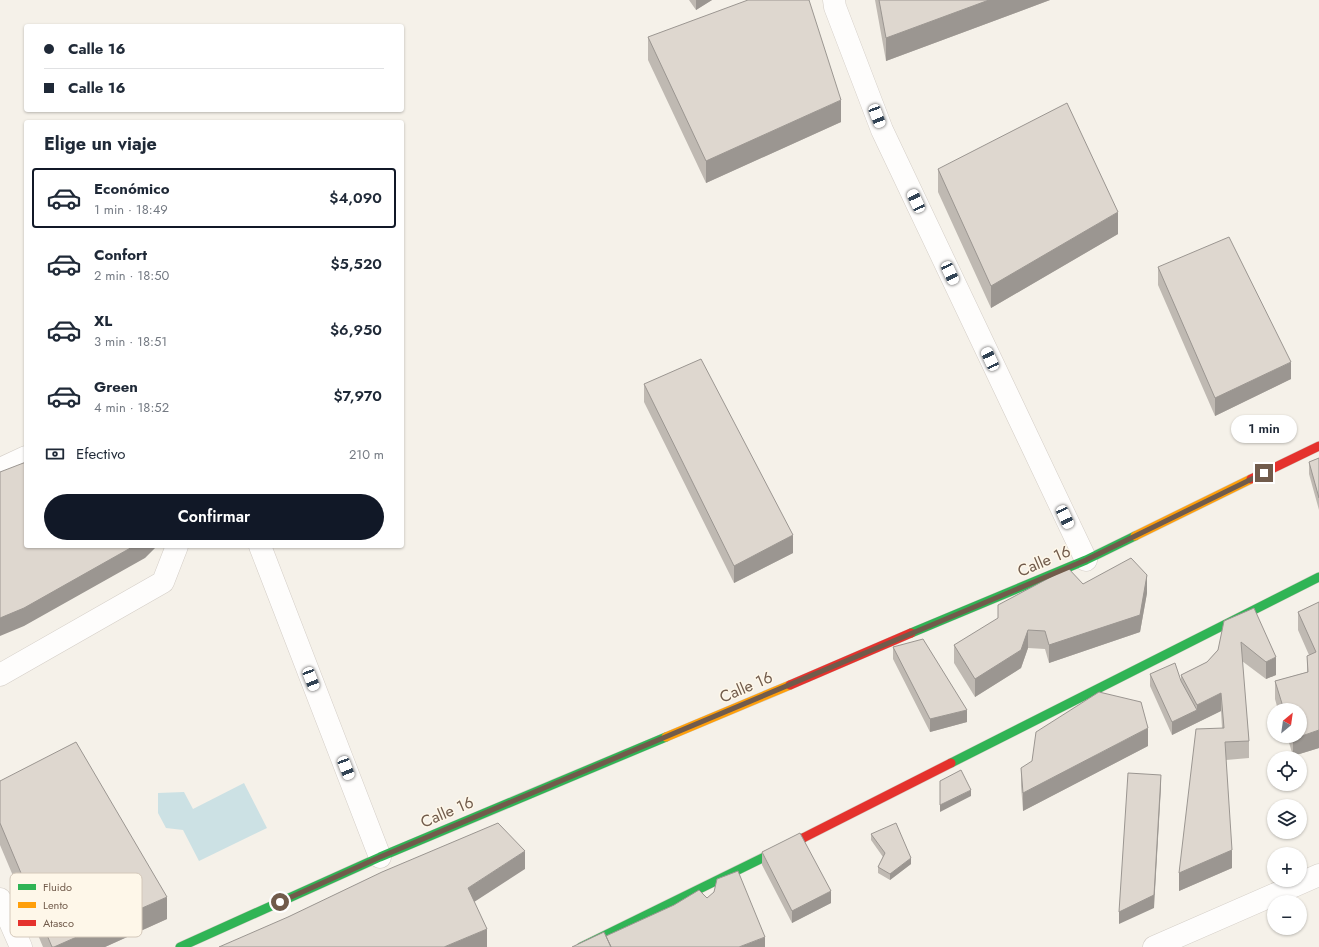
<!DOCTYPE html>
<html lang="es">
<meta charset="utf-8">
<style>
:root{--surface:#fff;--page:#f2f2f3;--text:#1f2937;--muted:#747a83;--line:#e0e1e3;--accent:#111827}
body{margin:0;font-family:Jost,sans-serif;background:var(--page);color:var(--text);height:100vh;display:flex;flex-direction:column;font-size:15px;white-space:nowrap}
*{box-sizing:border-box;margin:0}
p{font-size:13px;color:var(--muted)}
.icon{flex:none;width:22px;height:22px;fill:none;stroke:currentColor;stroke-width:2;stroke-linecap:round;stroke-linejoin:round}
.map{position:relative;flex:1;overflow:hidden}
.side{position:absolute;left:24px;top:120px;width:380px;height:428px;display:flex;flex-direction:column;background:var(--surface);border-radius:4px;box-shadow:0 1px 3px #0004}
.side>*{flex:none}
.top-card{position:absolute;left:24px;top:24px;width:380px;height:88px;border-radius:4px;box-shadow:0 1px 3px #0004;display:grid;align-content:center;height:88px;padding:0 20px;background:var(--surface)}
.needle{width:26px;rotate:29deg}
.controls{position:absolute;left:1267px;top:703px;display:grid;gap:8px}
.controls a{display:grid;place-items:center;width:40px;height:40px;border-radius:50%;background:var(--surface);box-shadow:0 1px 3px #0004;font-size:20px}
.end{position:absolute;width:18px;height:18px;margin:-9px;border:5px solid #715b4b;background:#fff;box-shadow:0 0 0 2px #fff}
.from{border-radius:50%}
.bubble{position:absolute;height:28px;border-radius:14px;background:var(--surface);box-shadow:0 1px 3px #0004;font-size:13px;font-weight:600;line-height:28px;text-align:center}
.car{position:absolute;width:12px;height:24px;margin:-12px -6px;border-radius:5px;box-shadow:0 0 3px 1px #0007;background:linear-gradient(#fff 24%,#345 0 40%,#fff 0 76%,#345 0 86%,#fff 0)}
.top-card b{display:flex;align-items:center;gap:14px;height:38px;font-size:15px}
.top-card b+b{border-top:1px solid var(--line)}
.top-card i{width:10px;height:10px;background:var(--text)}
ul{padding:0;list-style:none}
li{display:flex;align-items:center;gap:12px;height:60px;margin:0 8px 6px;padding:0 12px;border:2px solid transparent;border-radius:4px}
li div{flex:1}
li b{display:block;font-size:15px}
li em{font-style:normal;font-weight:600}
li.selected{border-color:var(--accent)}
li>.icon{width:36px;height:36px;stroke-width:1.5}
h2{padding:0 20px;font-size:18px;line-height:48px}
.pay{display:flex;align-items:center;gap:10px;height:44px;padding:0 20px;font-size:15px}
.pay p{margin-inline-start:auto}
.primary-button{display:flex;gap:8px;margin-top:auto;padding:8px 20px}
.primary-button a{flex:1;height:46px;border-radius:24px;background:var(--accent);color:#fff;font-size:16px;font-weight:600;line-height:46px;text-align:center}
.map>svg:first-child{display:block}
</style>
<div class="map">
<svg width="1319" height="947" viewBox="0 0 1319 947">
<rect width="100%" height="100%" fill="#f5f1e9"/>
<path fill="#cce1e4" d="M 244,783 L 267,828 L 199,861 L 183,830 L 166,828 L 158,813 L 158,793 L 184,792 L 193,809 Z"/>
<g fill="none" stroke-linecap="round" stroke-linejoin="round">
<defs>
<path id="street" d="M 834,0 L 835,7 L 882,130 L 1086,560
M 0,469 L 26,457
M 260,546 L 380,857
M 0,675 L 163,582 L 177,546
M 0,899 L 21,947
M 1154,947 L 1319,875"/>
<path id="fast" d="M 911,633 L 1086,560 L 1135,536
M 951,763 L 1319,577
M 180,947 L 380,857 L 666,737
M 581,947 L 803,838"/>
<path id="slow" d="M 1135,536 L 1251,479
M 666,737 L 790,685"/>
<path id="jam" d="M 1251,479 L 1319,446
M 790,685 L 911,633
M 803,838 L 951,763"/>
</defs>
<use href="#street" stroke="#d4cec7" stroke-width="23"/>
<use href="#fast" stroke="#d3cdc4" stroke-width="10"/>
<use href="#slow" stroke="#d3cdc4" stroke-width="10"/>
<use href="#jam" stroke="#d3cdc4" stroke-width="10"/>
<use href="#street" stroke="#fefdfc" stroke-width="22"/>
<use href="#fast" stroke="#30b455" stroke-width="9"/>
<use href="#slow" stroke="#ff9f0a" stroke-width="9"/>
<use href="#jam" stroke="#e5322d" stroke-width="9"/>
</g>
<path fill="#bfb9b2" d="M 689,0 L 712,0 L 696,10 Z
M 875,0 L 1050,0 L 886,61 Z
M 648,37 L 841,122 L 706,183 L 648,60 Z
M 938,169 L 1118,234 L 991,308 L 938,192 Z
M 1158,267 L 1291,379 L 1215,416 L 1158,285 Z
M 644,384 L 793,553 L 734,583 L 644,402 Z
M 1319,458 L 1319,510 L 1309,474 L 1309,462 Z
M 1083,584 L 1147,593 L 1140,632 L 1049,663 L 1045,649 L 1028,648 L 1021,668 L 975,697 L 954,663 L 954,645 Z
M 1319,602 L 1319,748 L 1293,756 L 1287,736 L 1300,736 L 1300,710 L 1278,710 L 1275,699 L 1275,681 L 1307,672 L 1307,656 L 1309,655 L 1298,630 L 1298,612 Z
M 1254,608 L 1276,675 L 1266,679 L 1242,661 L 1249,741 L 1249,758 L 1226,760 L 1232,868 L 1179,891 L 1222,728 L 1221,711 L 1172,735 L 1150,686 L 1150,674 L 1181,681 L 1181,675 L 1207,662 Z
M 893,647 L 967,722 L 930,732 L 893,659 Z
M 1148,746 L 1023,811 L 1021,786 L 1021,768 Z
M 0,781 L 167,919 L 105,947 L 43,947 L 0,845 Z
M 871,834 L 911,864 L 890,880 L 878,873 L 878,867 L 883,857 L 871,840 Z
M 762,852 L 831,903 L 792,923 L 762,865 Z"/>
<path fill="#9b9691" d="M 696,0 L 712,0 L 696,10 Z
M 989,0 L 1050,0 L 886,61 L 886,38 Z
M 841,100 L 841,122 L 706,183 L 706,161 Z
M 1118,212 L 1118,234 L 991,308 L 991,286 Z
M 1291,362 L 1291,379 L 1215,416 L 1215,398 Z
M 793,535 L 793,553 L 734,583 L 734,566 Z
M 134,546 L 157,546 L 145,558 L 24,626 L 0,636 L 0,618 Z
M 1147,575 L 1147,593 L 1140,632 L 1049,663 L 1049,645 Z
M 1028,630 L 1028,648 L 1021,668 L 975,697 L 975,679 Z
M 1276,657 L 1276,675 L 1266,679 L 1266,662 Z
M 1221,693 L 1221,711 L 1172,735 L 1172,722 L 1197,710 L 1197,705 Z
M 967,710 L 967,722 L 930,732 L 930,719 Z
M 1148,728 L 1148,746 L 1023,811 L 1023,793 Z
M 1319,730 L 1319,748 L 1293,756 L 1293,739 Z
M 1161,775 L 1161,787 L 1154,908 L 1119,924 L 1119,912 Z
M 971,790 L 971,796 L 940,812 L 940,805 Z
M 1232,850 L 1232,868 L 1179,891 L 1179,873 Z
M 525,851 L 525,869 L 468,906 L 468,888 Z
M 911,858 L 911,864 L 890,880 L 890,874 Z
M 831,891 L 831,903 L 792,923 L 792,911 Z
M 167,897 L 167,919 L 105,947 L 54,947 Z
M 487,929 L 487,947 L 444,947 Z
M 765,937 L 765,947 L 739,947 Z"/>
<path fill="#ded7cf" stroke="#9b9691" d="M 748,0 L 809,0 L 841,100 L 706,161 L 648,37 Z
M 879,0 L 989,0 L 886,38 Z
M 1067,103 L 1118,212 L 991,286 L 938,169 Z
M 1229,237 L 1291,362 L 1215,398 L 1158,267 Z
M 701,359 L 793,535 L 734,566 L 644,384 Z
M 1319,458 L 1319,498 L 1309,462 Z
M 26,462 L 26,546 L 134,546 L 24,608 L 0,618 L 0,472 Z
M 1131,558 L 1147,575 L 1140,615 L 1049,645 L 1045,631 L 1028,630 L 1021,650 L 975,679 L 954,645 L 998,618 L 998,605 L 1068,568 L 1083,584 Z
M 1319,602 L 1319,730 L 1293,739 L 1292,736 L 1300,736 L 1300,710 L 1284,710 L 1275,681 L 1308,672 L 1307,656 L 1316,652 L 1298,612 Z
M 1254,608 L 1276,657 L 1266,662 L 1241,642 L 1249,741 L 1225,742 L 1232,850 L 1179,873 L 1196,729 L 1224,728 L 1221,693 L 1197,705 L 1181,675 L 1207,662 L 1218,650 L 1224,621 Z
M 923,639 L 967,710 L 930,719 L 893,647 Z
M 1175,663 L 1181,681 L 1197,710 L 1172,722 L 1150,674 Z
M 1099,692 L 1141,702 L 1148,728 L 1023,793 L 1021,768 L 1032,761 L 1036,732 Z
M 76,742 L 167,897 L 54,947 L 52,947 L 0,823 L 0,781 Z
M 961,770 L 971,790 L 940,805 L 940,781 Z
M 1128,773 L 1161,775 L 1154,895 L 1119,912 Z
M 498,823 L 525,851 L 468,888 L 487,929 L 444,947 L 219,947 L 288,917 L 382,872 Z
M 896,823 L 911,858 L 890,874 L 878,867 L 885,853 L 871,834 Z
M 800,833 L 831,891 L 792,911 L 762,852 Z
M 738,871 L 765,937 L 739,947 L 611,947 L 606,936 L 674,905 L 699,890 L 707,898 L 714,892 L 717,879 Z
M 604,932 L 611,947 L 572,947 Z"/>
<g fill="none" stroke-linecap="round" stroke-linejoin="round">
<path stroke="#715b4b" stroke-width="5" d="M 280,902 L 380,857 L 1086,560 L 1264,473"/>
</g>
<g text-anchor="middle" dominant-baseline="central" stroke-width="3" stroke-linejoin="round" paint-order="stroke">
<g font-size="16" fill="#715b4b" stroke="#fef7e9">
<text transform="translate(1044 561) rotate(-23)">Calle 16</text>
<text transform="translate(746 687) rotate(-23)">Calle 16</text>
<text transform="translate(447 812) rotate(-23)">Calle 16</text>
</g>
</g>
<rect x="10" y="873" width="132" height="64" rx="6" fill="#fef7e9" stroke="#d4c8ba" stroke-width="1"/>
<rect x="18" y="884" width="18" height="6" fill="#30b455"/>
<rect x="18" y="902" width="18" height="6" fill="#ff9f0a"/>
<rect x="18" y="920" width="18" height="6" fill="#e5322d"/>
<g font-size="11" fill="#715b4b">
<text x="43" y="891">Fluido</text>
<text x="43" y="909">Lento</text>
<text x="43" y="927">Atasco</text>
</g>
</svg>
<div class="controls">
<a><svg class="needle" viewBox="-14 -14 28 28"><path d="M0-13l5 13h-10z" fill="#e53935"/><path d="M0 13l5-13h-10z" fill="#747a83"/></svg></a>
<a><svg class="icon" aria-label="locate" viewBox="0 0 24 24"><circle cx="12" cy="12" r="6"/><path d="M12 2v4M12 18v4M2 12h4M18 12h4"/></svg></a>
<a><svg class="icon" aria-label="layers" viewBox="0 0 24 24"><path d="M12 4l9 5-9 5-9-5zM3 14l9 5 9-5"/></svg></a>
<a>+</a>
<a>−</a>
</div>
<i class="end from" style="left:280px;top:902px"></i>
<i class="end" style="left:1264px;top:473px"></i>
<div class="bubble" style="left:1231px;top:415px;width:66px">1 min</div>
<i class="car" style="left:877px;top:116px;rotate:159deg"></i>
<i class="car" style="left:916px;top:201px;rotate:335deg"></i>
<i class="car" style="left:950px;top:273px;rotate:155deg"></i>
<i class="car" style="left:990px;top:359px;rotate:335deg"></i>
<i class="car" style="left:1065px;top:517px;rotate:155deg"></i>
<i class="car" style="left:311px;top:679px;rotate:159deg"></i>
<i class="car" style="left:346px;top:768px;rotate:159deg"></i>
<div class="top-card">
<b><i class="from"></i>Calle 16</b>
<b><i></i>Calle 16</b>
</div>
<section class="side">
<h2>Elige un viaje</h2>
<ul>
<li class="selected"><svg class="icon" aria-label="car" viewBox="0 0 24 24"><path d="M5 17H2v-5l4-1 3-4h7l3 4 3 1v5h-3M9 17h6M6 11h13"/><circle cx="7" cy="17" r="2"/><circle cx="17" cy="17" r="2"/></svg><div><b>Económico</b><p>1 min · 18:49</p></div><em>$4,090</em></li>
<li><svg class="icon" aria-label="car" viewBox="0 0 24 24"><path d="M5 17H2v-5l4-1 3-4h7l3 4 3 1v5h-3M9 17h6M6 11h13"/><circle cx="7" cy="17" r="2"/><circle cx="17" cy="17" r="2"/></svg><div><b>Confort</b><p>2 min · 18:50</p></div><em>$5,520</em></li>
<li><svg class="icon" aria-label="car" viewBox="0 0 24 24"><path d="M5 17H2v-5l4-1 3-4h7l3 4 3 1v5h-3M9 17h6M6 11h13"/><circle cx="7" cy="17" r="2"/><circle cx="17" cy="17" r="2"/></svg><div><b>XL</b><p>3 min · 18:51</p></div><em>$6,950</em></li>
<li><svg class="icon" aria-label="car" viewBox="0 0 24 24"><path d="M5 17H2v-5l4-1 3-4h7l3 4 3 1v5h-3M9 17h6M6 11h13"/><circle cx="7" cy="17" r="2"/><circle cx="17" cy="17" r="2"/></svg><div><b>Green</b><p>4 min · 18:52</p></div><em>$7,970</em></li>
</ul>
<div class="pay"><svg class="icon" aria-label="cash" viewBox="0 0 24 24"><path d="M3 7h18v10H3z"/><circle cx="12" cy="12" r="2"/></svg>Efectivo<p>210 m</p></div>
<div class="primary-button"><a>Confirmar</a></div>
</section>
</div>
